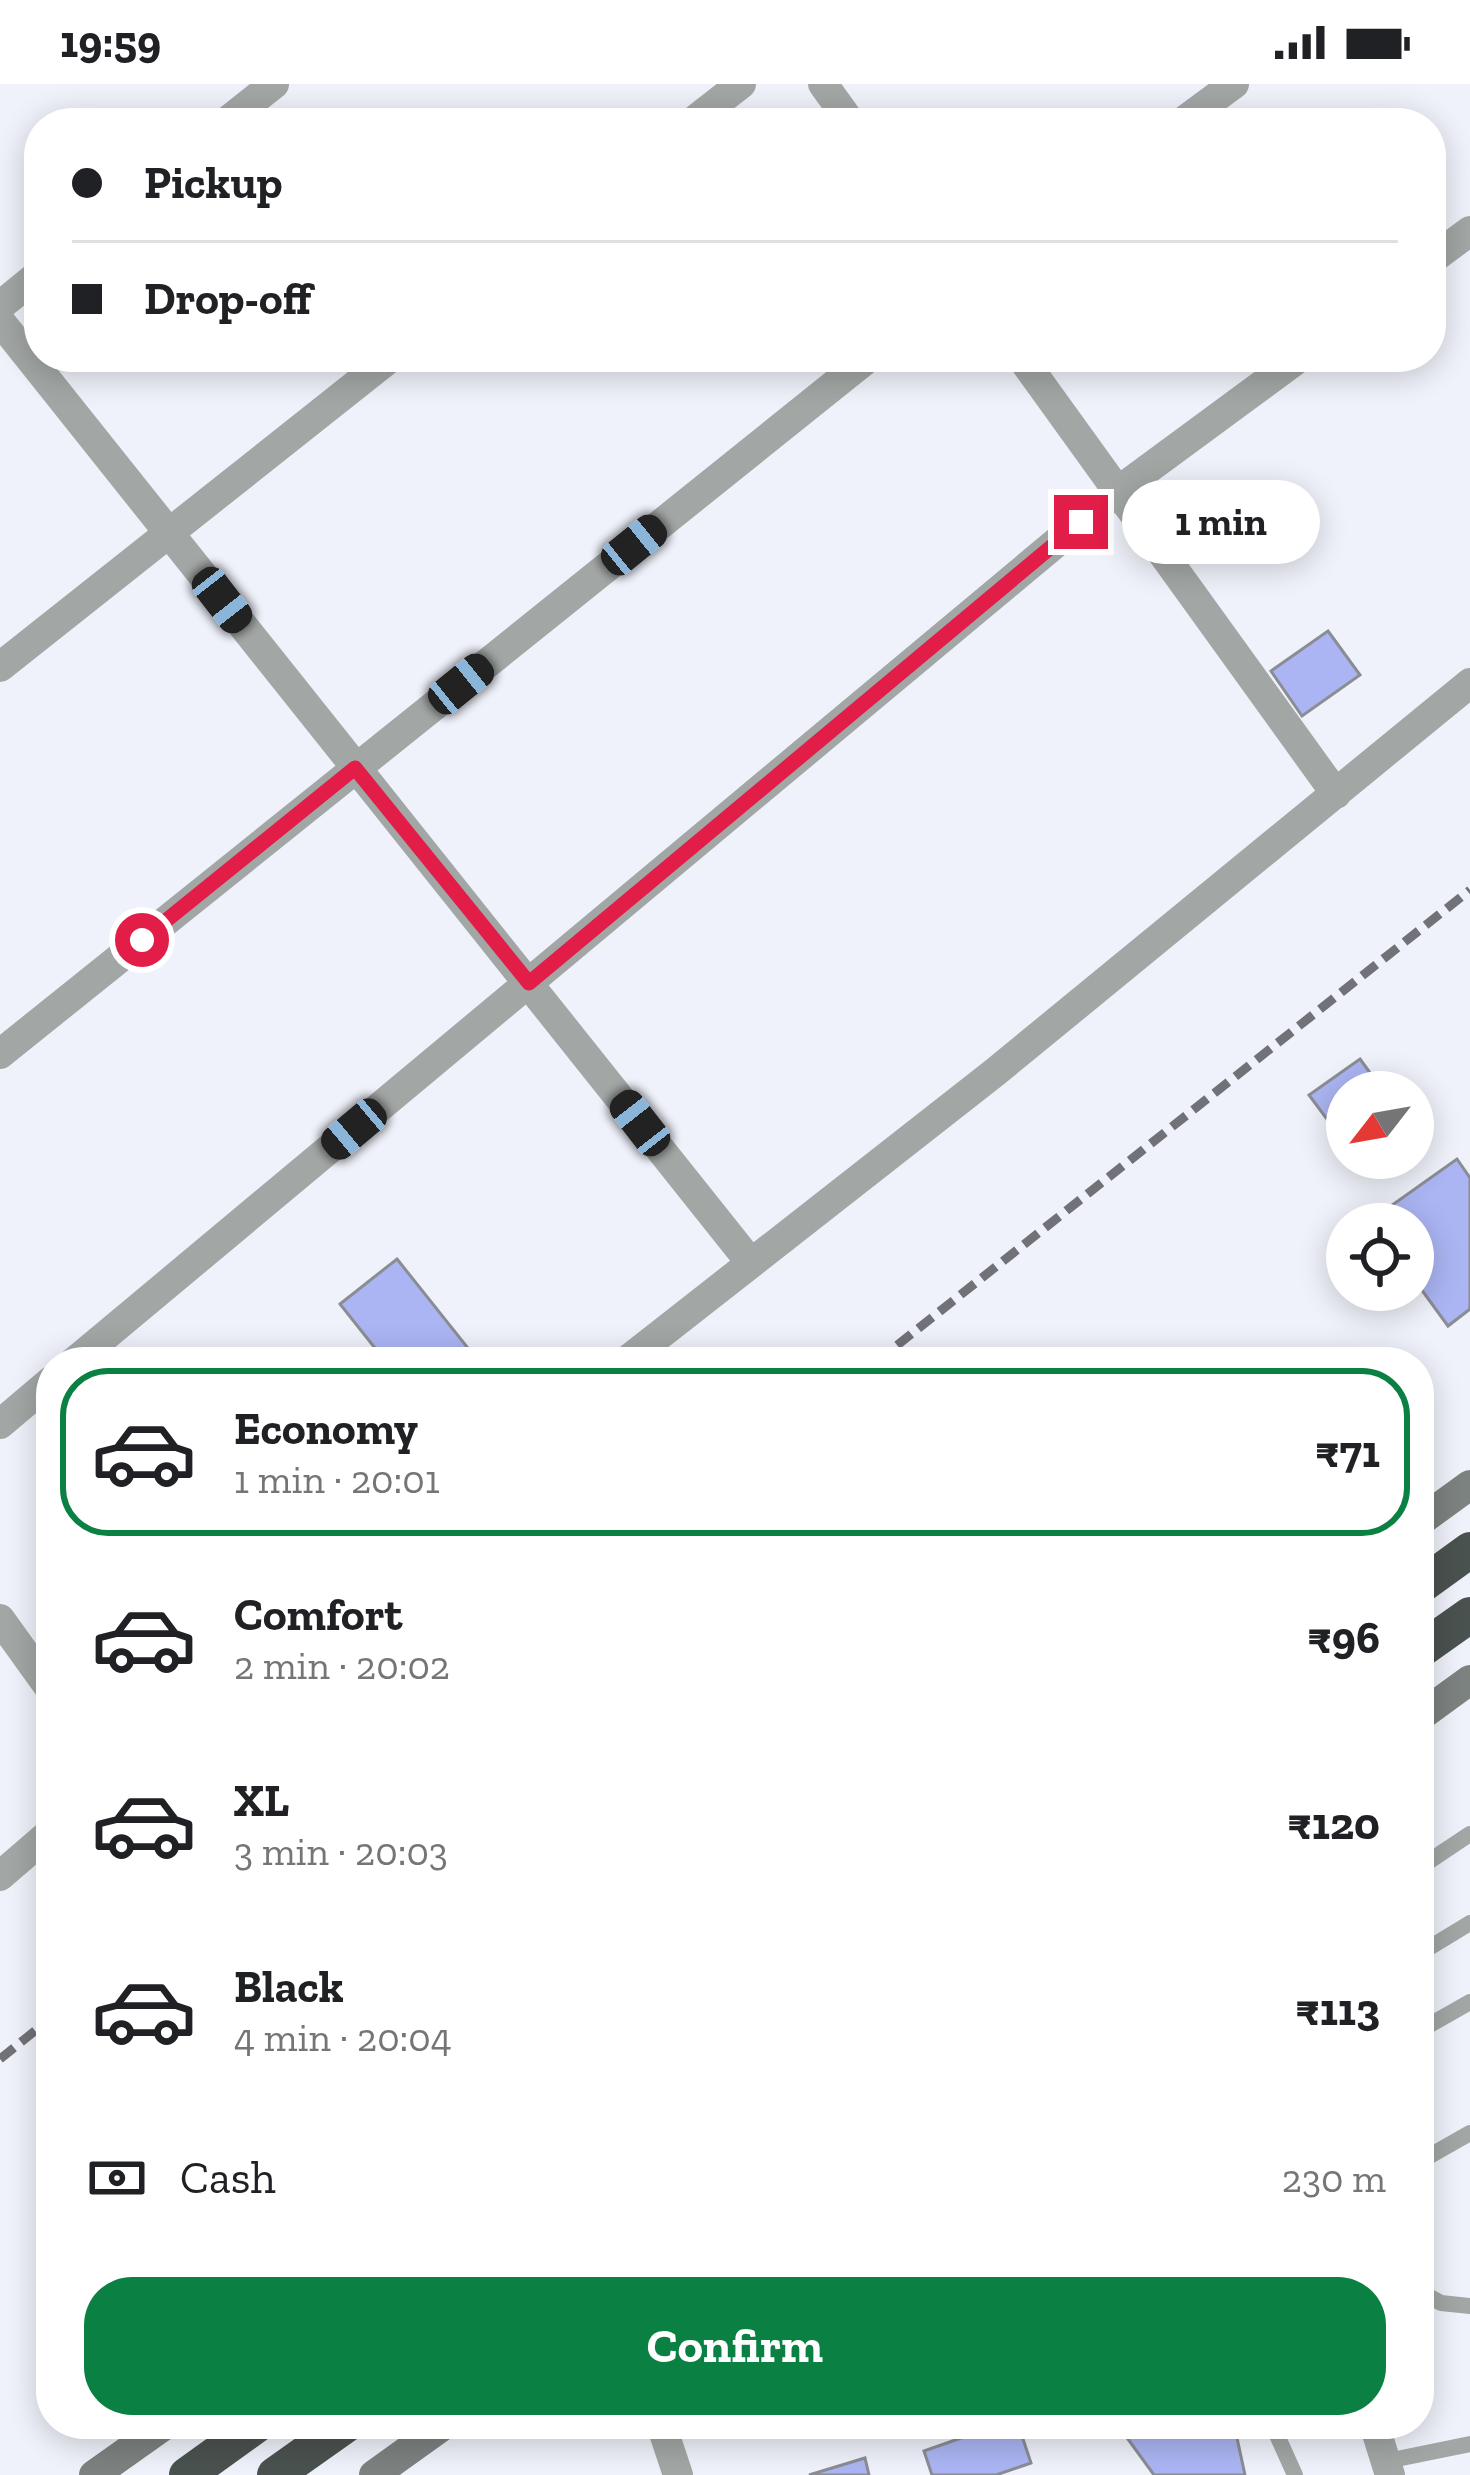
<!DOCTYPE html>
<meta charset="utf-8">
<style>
:root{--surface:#fff;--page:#f6f6f6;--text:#202124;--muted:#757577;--line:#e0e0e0;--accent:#0b8043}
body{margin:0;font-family:"Zilla Slab",serif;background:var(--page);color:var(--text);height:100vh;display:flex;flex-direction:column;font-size:45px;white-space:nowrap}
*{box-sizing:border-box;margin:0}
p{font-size:39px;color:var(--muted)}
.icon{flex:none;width:66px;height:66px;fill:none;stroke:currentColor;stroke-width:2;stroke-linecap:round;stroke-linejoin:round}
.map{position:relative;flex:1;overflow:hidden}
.panel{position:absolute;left:36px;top:1263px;width:1398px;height:1092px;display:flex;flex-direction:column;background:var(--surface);border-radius:48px;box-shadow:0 6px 30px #0003}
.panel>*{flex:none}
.banner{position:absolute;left:24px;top:24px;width:1422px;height:264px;border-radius:48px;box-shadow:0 6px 30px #0003;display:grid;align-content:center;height:264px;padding:0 48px;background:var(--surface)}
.needle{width:78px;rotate:239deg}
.controls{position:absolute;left:1326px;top:987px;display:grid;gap:24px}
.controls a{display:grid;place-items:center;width:108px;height:108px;border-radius:50%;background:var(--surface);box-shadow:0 6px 30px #0003;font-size:60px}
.end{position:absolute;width:54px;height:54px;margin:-27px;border:15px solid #e11d48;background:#fff;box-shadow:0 0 0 6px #fff}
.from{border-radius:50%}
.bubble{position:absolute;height:84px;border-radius:42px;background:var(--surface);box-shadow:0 6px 30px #0003;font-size:39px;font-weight:700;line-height:84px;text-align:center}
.car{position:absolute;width:36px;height:72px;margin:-36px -18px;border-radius:15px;box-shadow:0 0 9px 3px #0007;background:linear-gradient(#222 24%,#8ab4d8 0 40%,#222 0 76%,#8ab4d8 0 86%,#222 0)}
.banner b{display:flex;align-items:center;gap:42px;height:114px;font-size:45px}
.banner b+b{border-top:3px solid var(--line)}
.banner i{width:30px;height:30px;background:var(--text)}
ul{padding:21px 0 0;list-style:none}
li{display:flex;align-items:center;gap:36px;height:168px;margin:0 24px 18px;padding:0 24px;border:6px solid transparent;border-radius:48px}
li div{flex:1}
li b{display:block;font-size:45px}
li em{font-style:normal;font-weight:700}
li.on{border-color:var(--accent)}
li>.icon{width:108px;height:108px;stroke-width:1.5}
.pay{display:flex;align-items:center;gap:30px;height:132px;padding:0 48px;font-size:45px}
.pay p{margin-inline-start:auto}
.action{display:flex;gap:24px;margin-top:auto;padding:24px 48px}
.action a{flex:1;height:138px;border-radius:48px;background:var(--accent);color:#fff;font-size:48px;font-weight:700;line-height:138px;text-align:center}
.status{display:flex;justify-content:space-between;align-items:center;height:84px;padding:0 60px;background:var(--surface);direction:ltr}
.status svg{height:33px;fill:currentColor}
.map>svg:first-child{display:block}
</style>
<div class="status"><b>19:59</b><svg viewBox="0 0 49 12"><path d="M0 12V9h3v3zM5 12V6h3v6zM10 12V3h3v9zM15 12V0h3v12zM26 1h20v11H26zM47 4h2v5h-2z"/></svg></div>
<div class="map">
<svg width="1470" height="2391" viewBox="0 0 1470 2391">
<rect width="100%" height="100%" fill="#f0f2fb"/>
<path fill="#abb5f3" stroke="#8b8d94" stroke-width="3" d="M 1328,547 L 1360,591 L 1302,632 L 1271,587 Z
M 1360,975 L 1384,1008 L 1347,1008 L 1347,1037 L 1335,1046 L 1309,1011 Z
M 1457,1075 L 1470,1094 L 1470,1225 L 1448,1242 L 1413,1194 L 1413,1140 L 1374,1140 L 1371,1136 Z
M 397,1175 L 479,1278 L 386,1278 L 340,1220 Z
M 979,2340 L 1018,2340 L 1031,2379 L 996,2391 L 932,2391 L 924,2367 L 981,2347 Z
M 1117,2340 L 1234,2340 L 1245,2391 L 1154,2391 Z
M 865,2374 L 869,2391 L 809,2391 Z"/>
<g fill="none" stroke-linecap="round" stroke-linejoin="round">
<path stroke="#a2a7a5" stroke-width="16" d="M 1419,1784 L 1470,1750
M 1419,1870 L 1470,1839
M 1419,1947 L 1470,1918
M 1419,2078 L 1470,2049
M 1419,2207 L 1441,2219 L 1470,2222
M 1272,2340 L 1295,2391
M 1387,2377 L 1470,2360"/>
<path stroke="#a2a7a5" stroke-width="30" d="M 823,0 L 851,39
M 225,39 L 274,0
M 691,39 L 741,0
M 1181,39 L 1234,0
M 1431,176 L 1470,147
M 0,222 L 39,190
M 0,237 L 751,1179
M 1021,273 L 1336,710
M 0,583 L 391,273
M 0,970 L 869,273
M 74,1278 L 1118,407 L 1300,273
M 625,1278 L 994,989 L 1470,599
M 0,1340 L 51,1297
M 0,1535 L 51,1606
M 0,1792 L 51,1748
M 661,2340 L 678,2391
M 1374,2340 L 1390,2391"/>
<path stroke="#7c8280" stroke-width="30" d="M 1419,1438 L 1470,1401
M 1419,1633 L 1470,1596
M 94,2391 L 166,2340
M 374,2391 L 445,2340"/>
<path stroke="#4a524f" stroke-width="36" d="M 1419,1503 L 1470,1466
M 1419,1567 L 1470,1531
M 187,2391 L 258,2340
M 275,2391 L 347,2340"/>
<path stroke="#717277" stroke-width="9" stroke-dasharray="18 9" stroke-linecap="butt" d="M 876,1278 L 1470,806
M 0,1975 L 51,1934"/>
</g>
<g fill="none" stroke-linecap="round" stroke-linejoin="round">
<path stroke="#e11d48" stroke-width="15" d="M 142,856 L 355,684 L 529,899 L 1081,438"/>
</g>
</svg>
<div class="controls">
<a><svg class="needle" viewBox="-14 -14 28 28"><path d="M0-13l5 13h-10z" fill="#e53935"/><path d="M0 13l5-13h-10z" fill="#757577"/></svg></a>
<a><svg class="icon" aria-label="locate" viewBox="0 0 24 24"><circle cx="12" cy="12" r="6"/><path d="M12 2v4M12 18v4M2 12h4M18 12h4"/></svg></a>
</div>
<i class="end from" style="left:142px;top:856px"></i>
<i class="end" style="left:1081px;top:438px"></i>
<div class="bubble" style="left:1122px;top:396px;width:198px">1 min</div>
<i class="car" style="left:634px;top:461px;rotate:51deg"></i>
<i class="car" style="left:222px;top:516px;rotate:142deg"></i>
<i class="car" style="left:461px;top:600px;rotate:51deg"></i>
<i class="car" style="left:640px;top:1039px;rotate:322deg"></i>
<i class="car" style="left:354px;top:1045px;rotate:230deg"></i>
<div class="banner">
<b><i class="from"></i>Pickup</b>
<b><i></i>Drop-off</b>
</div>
<section class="panel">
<ul>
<li class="on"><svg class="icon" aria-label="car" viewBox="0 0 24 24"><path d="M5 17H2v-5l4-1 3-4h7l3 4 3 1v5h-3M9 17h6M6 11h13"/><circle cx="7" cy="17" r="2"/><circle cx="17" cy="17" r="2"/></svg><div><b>Economy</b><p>1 min · 20:01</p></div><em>₹71</em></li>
<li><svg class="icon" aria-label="car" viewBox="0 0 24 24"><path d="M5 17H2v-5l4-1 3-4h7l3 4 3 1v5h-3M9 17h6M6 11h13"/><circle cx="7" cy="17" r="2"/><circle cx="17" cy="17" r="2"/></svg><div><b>Comfort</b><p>2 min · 20:02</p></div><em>₹96</em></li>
<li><svg class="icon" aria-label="car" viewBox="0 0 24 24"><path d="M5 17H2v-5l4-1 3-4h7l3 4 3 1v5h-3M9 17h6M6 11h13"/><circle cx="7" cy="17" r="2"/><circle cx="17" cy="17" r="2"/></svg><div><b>XL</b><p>3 min · 20:03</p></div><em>₹120</em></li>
<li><svg class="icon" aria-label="car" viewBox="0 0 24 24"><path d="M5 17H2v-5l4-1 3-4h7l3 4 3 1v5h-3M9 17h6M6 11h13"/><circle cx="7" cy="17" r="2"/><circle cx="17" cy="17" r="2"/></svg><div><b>Black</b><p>4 min · 20:04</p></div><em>₹113</em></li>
</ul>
<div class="pay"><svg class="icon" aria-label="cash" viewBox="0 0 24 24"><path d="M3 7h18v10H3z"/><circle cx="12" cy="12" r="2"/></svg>Cash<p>230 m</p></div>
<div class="action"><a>Confirm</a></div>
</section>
</div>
